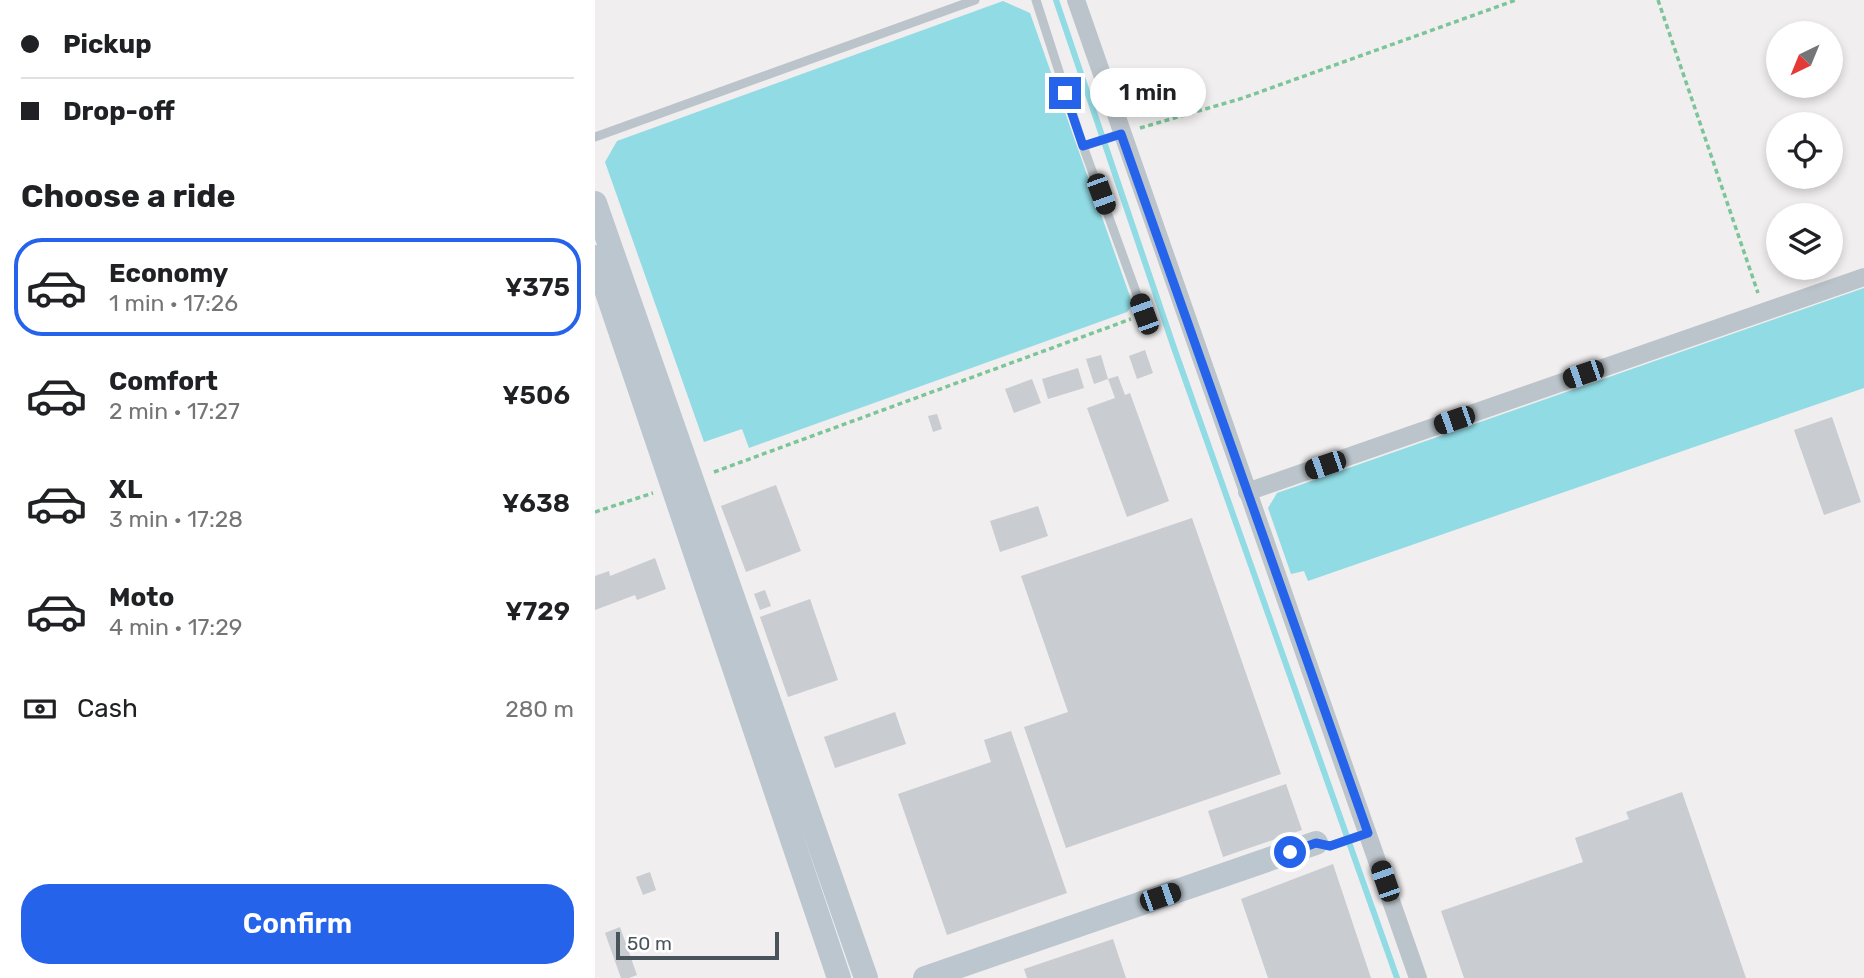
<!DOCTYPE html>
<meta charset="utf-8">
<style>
:root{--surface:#fff;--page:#f2f2f2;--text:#202124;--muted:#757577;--line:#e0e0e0;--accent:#2563eb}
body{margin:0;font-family:Rubik,sans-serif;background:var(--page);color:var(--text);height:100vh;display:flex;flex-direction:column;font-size:26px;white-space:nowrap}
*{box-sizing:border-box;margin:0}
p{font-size:23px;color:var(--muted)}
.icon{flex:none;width:38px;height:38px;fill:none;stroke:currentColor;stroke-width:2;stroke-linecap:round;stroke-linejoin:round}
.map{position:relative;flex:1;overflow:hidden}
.drawer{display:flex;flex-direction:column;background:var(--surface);width:595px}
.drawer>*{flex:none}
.top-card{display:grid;align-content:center;height:154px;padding:0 21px;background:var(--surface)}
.needle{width:46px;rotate:223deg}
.fabs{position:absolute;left:1171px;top:21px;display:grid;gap:14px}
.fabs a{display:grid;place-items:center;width:77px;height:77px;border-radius:50%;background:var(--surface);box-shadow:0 4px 10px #0003;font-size:35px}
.scale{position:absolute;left:21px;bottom:18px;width:163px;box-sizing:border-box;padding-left:7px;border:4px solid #48535a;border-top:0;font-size:19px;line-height:24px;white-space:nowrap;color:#48535a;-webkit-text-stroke:5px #fff;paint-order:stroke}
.end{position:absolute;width:32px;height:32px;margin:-16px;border:9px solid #2563eb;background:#fff;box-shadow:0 0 0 4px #fff}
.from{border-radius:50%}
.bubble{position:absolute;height:49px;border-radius:24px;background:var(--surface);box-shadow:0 4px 10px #0003;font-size:23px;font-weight:600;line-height:49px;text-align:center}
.car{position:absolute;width:21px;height:42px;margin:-21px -10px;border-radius:9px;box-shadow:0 0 5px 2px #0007;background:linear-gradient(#222 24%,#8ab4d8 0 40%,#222 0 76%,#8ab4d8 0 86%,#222 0)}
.top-card b{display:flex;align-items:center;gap:24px;height:66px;font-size:26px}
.top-card b+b{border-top:2px solid var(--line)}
.top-card i{width:18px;height:18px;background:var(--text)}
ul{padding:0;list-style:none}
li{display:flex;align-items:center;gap:21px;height:98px;margin:0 14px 10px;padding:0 7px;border:4px solid transparent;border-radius:28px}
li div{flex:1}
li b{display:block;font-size:26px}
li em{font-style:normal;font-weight:600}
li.on{border-color:var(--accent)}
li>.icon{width:63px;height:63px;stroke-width:1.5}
h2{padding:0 21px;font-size:32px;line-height:84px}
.pay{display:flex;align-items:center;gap:18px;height:77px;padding:0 21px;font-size:26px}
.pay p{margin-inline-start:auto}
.cta{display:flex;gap:14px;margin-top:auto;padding:14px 21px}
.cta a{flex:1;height:80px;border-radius:28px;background:var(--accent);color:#fff;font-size:28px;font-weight:600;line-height:80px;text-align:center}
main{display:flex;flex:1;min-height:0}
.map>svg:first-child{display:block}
</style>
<main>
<section class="drawer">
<div class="top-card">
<b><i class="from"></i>Pickup</b>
<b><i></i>Drop-off</b>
</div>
<h2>Choose a ride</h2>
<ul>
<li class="on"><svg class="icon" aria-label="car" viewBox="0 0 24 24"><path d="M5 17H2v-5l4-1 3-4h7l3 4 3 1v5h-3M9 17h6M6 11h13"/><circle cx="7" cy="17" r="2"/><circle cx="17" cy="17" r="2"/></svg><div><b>Economy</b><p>1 min · 17:26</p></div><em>¥375</em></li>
<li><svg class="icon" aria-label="car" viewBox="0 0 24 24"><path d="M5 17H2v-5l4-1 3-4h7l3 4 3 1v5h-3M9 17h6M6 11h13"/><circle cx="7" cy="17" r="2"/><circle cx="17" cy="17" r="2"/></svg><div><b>Comfort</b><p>2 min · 17:27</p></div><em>¥506</em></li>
<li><svg class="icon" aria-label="car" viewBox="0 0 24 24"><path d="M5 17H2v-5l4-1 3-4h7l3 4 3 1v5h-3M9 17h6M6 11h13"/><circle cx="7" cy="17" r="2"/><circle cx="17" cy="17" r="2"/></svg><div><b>XL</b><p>3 min · 17:28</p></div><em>¥638</em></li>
<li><svg class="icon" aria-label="car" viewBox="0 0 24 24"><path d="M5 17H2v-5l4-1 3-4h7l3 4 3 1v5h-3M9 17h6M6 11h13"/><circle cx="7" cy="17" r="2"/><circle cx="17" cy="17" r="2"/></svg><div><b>Moto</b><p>4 min · 17:29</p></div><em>¥729</em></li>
</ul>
<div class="pay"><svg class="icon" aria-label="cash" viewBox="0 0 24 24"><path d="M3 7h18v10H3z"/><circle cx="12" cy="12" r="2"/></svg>Cash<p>280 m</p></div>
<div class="cta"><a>Confirm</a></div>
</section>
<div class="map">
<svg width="1269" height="978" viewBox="0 0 1269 978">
<rect width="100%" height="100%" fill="#f0eeee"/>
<path fill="#91dbe4" d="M 408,1 L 435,13 L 538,305 L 532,312 L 154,448 L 147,429 L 109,442 L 10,162 L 22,141 Z
M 1269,288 L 1269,388 L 713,581 L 709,571 L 696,574 L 673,508 L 682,493 Z"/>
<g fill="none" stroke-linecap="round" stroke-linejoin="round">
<path stroke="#91dbe4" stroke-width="6" d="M 461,0 L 578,345 L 802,978"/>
</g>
<path fill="#c9ccd0" d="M 550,350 L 558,373 L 542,379 L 534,356 Z
M 506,355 L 513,379 L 499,384 L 491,359 Z
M 483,368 L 489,388 L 453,399 L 447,379 Z
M 523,376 L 530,395 L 535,393 L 574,501 L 532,517 L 492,408 L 520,398 L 513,379 Z
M 437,379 L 446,403 L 419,413 L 410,389 Z
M 342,414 L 347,429 L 338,432 L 333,416 Z
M 1237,417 L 1266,502 L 1229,515 L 1199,430 Z
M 181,485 L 206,551 L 151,572 L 126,506 Z
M 443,506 L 453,536 L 405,552 L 395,521 Z
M 597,518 L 686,774 L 471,848 L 429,727 L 473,712 L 426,576 Z
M 60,558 L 71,589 L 42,600 L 40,595 L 0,610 L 0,576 L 14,571 L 15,576 Z
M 170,590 L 176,606 L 165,610 L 159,594 Z
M 215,599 L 243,680 L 193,697 L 165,617 Z
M 300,712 L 311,744 L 240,768 L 229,737 Z
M 416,731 L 472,893 L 352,935 L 303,794 L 396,762 L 389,740 Z
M 691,784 L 707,830 L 628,857 L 613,811 Z
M 1087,792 L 1151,978 L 869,978 L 846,911 L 988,862 L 980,838 L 1034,819 L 1031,812 Z
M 738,864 L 776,978 L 673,978 L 646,899 Z
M 55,872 L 61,890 L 48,895 L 41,877 Z
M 25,927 L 42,975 L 34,978 L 26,978 L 10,933 Z
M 518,939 L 531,978 L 432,978 L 429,969 Z"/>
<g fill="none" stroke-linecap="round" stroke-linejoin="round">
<path stroke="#7bc599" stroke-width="3.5" stroke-dasharray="5 3.5" stroke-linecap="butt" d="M 1063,0 L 1163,293
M 545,128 L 648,98 L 921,0
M 119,472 L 536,319
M 0,512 L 58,493"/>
<path stroke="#bbc4ca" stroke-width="9" d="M 441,0 L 488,146 L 549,314
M 0,137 L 380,0
M 488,146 L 526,134
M 723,843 L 735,846 L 773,833"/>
<path stroke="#bbc4ca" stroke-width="18" d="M 481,0 L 823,978
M 652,492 L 1269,277"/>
<path stroke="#bbc6ce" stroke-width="24" d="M 0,203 L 271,978
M 0,257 L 244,978
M 330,978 L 721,843"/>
</g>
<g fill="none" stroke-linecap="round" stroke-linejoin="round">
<path stroke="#2563eb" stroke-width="9" d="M 470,93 L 488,146 L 526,134 L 773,833 L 735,846 L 721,843 L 695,852"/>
</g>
</svg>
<div class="fabs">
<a><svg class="needle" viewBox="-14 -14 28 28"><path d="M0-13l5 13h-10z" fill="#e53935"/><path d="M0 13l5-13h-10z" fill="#757577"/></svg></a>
<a><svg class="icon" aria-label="locate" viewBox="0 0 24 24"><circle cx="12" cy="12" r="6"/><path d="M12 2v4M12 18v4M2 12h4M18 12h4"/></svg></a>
<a><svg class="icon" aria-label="layers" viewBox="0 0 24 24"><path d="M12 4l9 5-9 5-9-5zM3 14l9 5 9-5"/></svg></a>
</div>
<div class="scale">50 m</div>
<i class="end from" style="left:695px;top:852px"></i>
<i class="end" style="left:470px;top:93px"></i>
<div class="bubble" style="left:495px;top:68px;width:116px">1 min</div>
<i class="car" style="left:506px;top:194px;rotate:160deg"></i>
<i class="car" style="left:549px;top:314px;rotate:340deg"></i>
<i class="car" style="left:988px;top:374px;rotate:251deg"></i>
<i class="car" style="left:859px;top:420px;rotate:251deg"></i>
<i class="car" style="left:730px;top:465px;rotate:251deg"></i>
<i class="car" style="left:790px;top:881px;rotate:341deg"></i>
<i class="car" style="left:565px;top:897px;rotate:71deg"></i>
</div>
</main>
